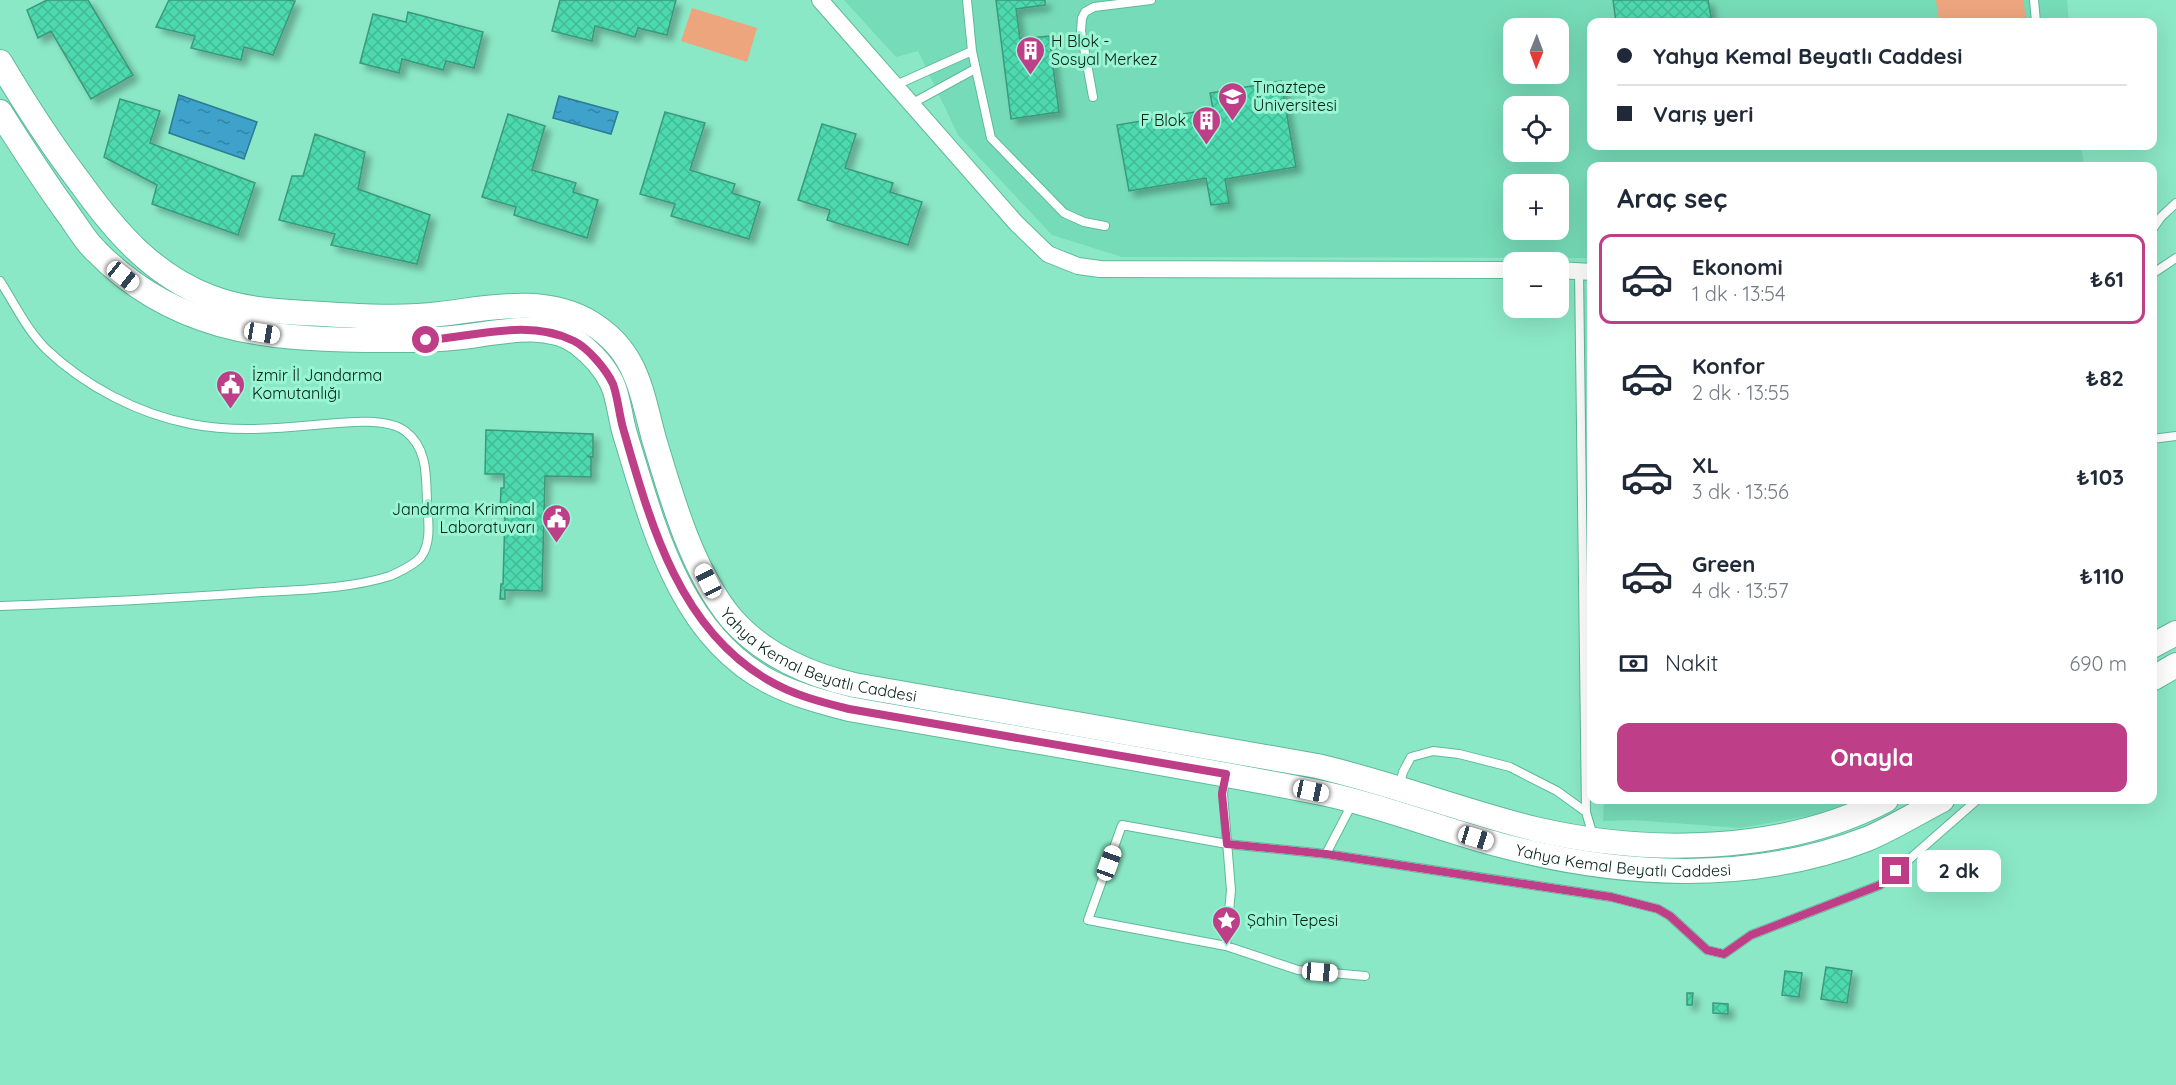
<!DOCTYPE html>
<html lang="tr">
<meta charset="utf-8">
<style>
:root{--surface:#fff;--page:#f2f2f3;--text:#1f2937;--muted:#747a83;--line:#e0e1e3;--accent:#be3e88}
body{margin:0;font-family:Quicksand,sans-serif;background:var(--page);color:var(--text);height:100vh;display:flex;flex-direction:column;font-size:22px;white-space:nowrap}
*{box-sizing:border-box;margin:0}
p{font-size:20px;color:var(--muted)}
.icon{flex:none;width:33px;height:33px;fill:none;stroke:currentColor;stroke-width:2;stroke-linecap:round;stroke-linejoin:round}
.map{position:relative;flex:1;overflow:hidden}
.drawer{position:absolute;left:1587px;top:162px;width:570px;height:642px;display:flex;flex-direction:column;background:var(--surface);border-radius:12px;box-shadow:0 6px 24px #0002}
.drawer>*{flex:none}
.guide{position:absolute;left:1587px;top:18px;width:570px;height:132px;border-radius:12px;box-shadow:0 6px 24px #0002;display:grid;align-content:center;height:132px;padding:0 30px;background:var(--surface)}
.needle{width:39px;rotate:181deg}
.buttons{position:absolute;left:1503px;top:18px;display:grid;gap:12px}
.buttons a{display:grid;place-items:center;width:66px;height:66px;border-radius:12px;background:var(--surface);box-shadow:0 6px 24px #0002;font-size:30px}
.end{position:absolute;width:27px;height:27px;margin:-14px;border:8px solid #be3e88;background:#fff;box-shadow:0 0 0 3px #fff}
.from{border-radius:50%}
.bubble{position:absolute;height:42px;border-radius:12px;background:var(--surface);box-shadow:0 6px 24px #0002;font-size:20px;font-weight:700;line-height:42px;text-align:center}
.car{position:absolute;width:18px;height:36px;margin:-18px -9px;border-radius:8px;box-shadow:0 0 4px 2px #0007;background:linear-gradient(#fff 24%,#345 0 40%,#fff 0 76%,#345 0 86%,#fff 0)}
.guide b{display:flex;align-items:center;gap:21px;height:57px;font-size:22px}
.guide b+b{border-top:2px solid var(--line)}
.guide i{width:15px;height:15px;background:var(--text)}
ul{padding:0;list-style:none}
li{display:flex;align-items:center;gap:18px;height:90px;margin:0 12px 9px;padding:0 18px;border:3px solid transparent;border-radius:12px}
li div{flex:1}
li b{display:block;font-size:22px}
li em{font-style:normal;font-weight:700}
li.on{border-color:var(--accent)}
li>.icon{width:54px;height:54px;stroke-width:1.5}
h2{padding:0 30px;font-size:27px;line-height:72px}
.pay{display:flex;align-items:center;gap:15px;height:66px;padding:0 30px;font-size:22px}
.pay p{margin-inline-start:auto}
.button{display:flex;gap:12px;margin-top:auto;padding:12px 30px}
.button a{flex:1;height:69px;border-radius:12px;background:var(--accent);color:#fff;font-size:24px;font-weight:700;line-height:69px;text-align:center}
.map>svg:first-child{display:block}
</style>
<div class="map">
<svg width="2176" height="1085" viewBox="0 0 2176 1085">
<defs>
<pattern id="water-ripples" width="26" height="14" patternUnits="userSpaceOnUse" patternTransform="scale(1.5)"><rect width="26" height="14" fill="#3ea2ca"/><path d="M2 4q2-2 4 0t4 0M15 11q2-2 4 0t4 0" fill="none" stroke="#3284a3"/></pattern>
<pattern id="building-cross-hatch" width="8" height="8" patternUnits="userSpaceOnUse" patternTransform="scale(1.5)"><rect width="8" height="8" fill="#4dd9ae"/><path d="M0 0l8 8M0 8l8-8" fill="none" stroke="#42ba95"/></pattern>
<filter id="shadow"><feDropShadow dx="5.5" dy="5.5" stdDeviation="3" flood-color="#0004"/></filter>
</defs>
<rect width="100%" height="100%" fill="#8be8c6"/>
<path fill="#76dbb8" fill-rule="evenodd" d="M 844,0 L 2067,0 L 2069,22 L 1592,22 L 1592,146 L 2081,146 L 2084,166 L 1592,166 L 1591,258 L 1122,257 L 1052,235 L 958,135 L 918,51 L 896,57 ZM 1514,28 L 1558,28 L 1558,74 L 1514,74 ZM 1514,106 L 1558,106 L 1558,152 L 1514,152 ZM 1514,184 L 1558,184 L 1558,230 L 1514,230 Z
M 1604,800 L 1852,800 L 1831,812 L 1740,828 L 1634,820 L 1603,821 Z"/>
<path fill="#eda57e" d="M 1936,0 L 2023,0 L 2027,22 L 1939,22 Z
M 692,8 L 757,28 L 747,62 L 681,41 Z"/>
<path fill="url(#water-ripples)" stroke="#2c7b94" stroke-width="1.5" d="M 179,95 L 257,122 L 244,159 L 169,133 Z
M 559,96 L 618,112 L 611,134 L 553,118 Z"/>
<path fill="url(#building-cross-hatch)" stroke="#3a997b" stroke-width="1.5" filter="url(#shadow)" d="M 47,0 L 88,0 L 133,75 L 91,99 L 51,31 L 38,38 L 27,10 Z
M 169,0 L 288,0 L 295,1 L 273,55 L 244,47 L 241,60 L 191,48 L 195,36 L 156,27 Z
M 560,0 L 676,0 L 667,35 L 638,28 L 635,37 L 595,26 L 592,41 L 552,31 Z
M 996,0 L 1045,0 L 1045,5 L 1016,9 L 1020,39 L 1049,36 L 1059,112 L 1011,119 Z
M 1613,0 L 1708,0 L 1712,22 L 1616,22 Z
M 408,12 L 483,32 L 474,68 L 446,61 L 443,70 L 402,59 L 399,73 L 360,63 L 373,14 L 406,22 Z
M 1281,81 L 1296,167 L 1225,179 L 1229,203 L 1211,205 L 1206,178 L 1129,191 L 1117,125 L 1213,109 L 1210,93 Z
M 120,99 L 160,111 L 150,143 L 255,183 L 238,235 L 152,204 L 157,185 L 104,157 Z
M 665,112 L 705,123 L 690,170 L 735,184 L 732,193 L 760,202 L 749,239 L 671,216 L 675,204 L 640,194 Z
M 508,114 L 545,126 L 532,170 L 576,183 L 573,192 L 598,200 L 587,238 L 514,215 L 516,207 L 482,197 Z
M 822,124 L 856,134 L 845,168 L 893,183 L 890,192 L 922,202 L 908,245 L 827,220 L 830,210 L 798,200 Z
M 315,134 L 365,152 L 358,189 L 430,215 L 417,264 L 331,245 L 335,234 L 279,220 L 292,176 L 303,176 Z
M 486,430 L 593,434 L 593,457 L 587,456 L 591,457 L 591,477 L 545,476 L 542,591 L 505,590 L 505,599 L 500,599 L 501,584 L 503,584 L 505,514 L 500,514 L 501,488 L 504,488 L 504,474 L 485,474 Z
M 1826,967 L 1852,971 L 1847,1003 L 1821,999 Z
M 1785,971 L 1802,973 L 1799,997 L 1782,995 Z
M 1687,993 L 1693,993 L 1692,1005 L 1687,1005 Z
M 1713,1003 L 1728,1004 L 1728,1014 L 1713,1013 Z"/>
<g fill="none" stroke-linecap="round" stroke-linejoin="round">
<defs>
<path id="lane" d="M 967,0 L 972,51 L 991,138 L 1064,213 L 1084,222 L 1105,226
M 2034,0 L 2036,22
M 896,85 L 972,51
M 1093,97 L 1081,31 L 1082,18 L 1085,12 L 1094,7 L 1151,0
M 911,104 L 975,69
M 2152,230 L 2161,217 L 2176,203
M 1579,270 L 1586,812
M 2152,274 L 2176,258
M 0,281 C 14,303 27,330 46,349 C 85,386 138,414 191,424 C 231,432 274,429 314,425 C 337,423 386,416 405,431 C 428,448 426,477 427,502 C 428,519 432,542 421,557 C 414,565 399,572 390,576 C 345,590 294,590 247,593 C 165,599 82,603 0,606
M 2152,439 L 2176,436
M 1225,777 L 1223,794 L 1231,890 L 1226,946
M 1399,787 L 1403,772 L 1411,757 L 1433,751 L 1459,754 L 1510,767 L 1557,791 L 1586,812 L 1593,836
M 1326,854 L 1352,804
M 1365,976 L 1298,970 L 1226,946 L 1088,920 L 1122,825 L 1227,844 L 1326,854 L 1611,897 L 1658,909 L 1670,916 L 1707,950 L 1724,954 L 1751,935 L 1880,885 L 1977,800"/>
<path id="street" d="M 820,0 L 1016,223 L 1048,254 L 1078,266 L 1100,269 L 1514,270
M 1558,270 L 1592,272"/>
<g id="secondary">
<path id="s1" d="M 0,62 C 25,104 50,143 79,181 C 114,230 152,275 210,297 C 246,311 284,312 322,314 C 361,316 401,319 440,314 C 490,308 545,295 591,323 C 637,351 641,391 654,439 C 671,496 692,571 731,618 C 762,654 809,675 854,685 L 1317,766 C 1391,783 1462,811 1535,829 C 1646,855 1783,854 1886,800"/>
<path id="s2" d="M 0,112 C 22,147 44,181 68,214 C 77,226 85,241 96,251 C 172,329 262,339 365,340 C 394,340 423,341 452,338 C 491,335 543,318 578,343 C 591,353 605,368 612,383 C 619,398 620,418 625,434 C 653,525 679,636 772,683 C 796,695 822,702 849,709 C 1007,737 1165,762 1322,793 C 1383,806 1440,829 1500,845 C 1620,877 1750,884 1867,839 C 1893,828 1917,813 1942,800"/>
<path d="M 2152,646 L 2176,633"/>
<path d="M 2152,679 L 2176,665"/>
</g>
</defs>
<use href="#lane" stroke="#5dba9a" stroke-width="10"/>
<use href="#street" stroke="#5dba9a" stroke-width="18"/>
<use href="#secondary" stroke="#5dba9a" stroke-width="26"/>
<use href="#lane" stroke="#fff" stroke-width="8"/>
<use href="#street" stroke="#fff" stroke-width="16"/>
<use href="#secondary" stroke="#fff" stroke-width="24"/>
</g>
<g fill="none" stroke-linecap="round" stroke-linejoin="round">
<path stroke="#be3e88" stroke-width="8" d="M 426,340 C 474,337 528,318 574,341 C 588,348 606,369 613,384 C 618,398 619,414 623,428 C 650,522 678,628 768,680 C 793,695 821,702 849,709 L 1226,774 L 1222,794 L 1227,844 L 1326,854 L 1611,897 L 1658,909 L 1670,916 L 1707,950 L 1724,954 L 1751,935 L 1880,885 L 1896,871"/>
</g>
<defs>
<symbol id="building-pin" viewBox="-11 -11 22 30"><path d="M0 17L-7.5 6A9.5 9.5 0 1 1 7.5 6Z" fill="#be3e88" stroke="#99f5d3"/><path d="M-4-6H4V6H1V3H-1V6H-4ZM-2.5-4.3h1.7v1.8h-1.7ZM.8-4.3h1.7v1.8H.8ZM-2.5-1h1.7V.8h-1.7ZM.8-1h1.7V.8H.8Z" fill="#fff"/></symbol>
<symbol id="university-pin" viewBox="-11 -11 22 30"><path d="M0 17L-7.5 6A9.5 9.5 0 1 1 7.5 6Z" fill="#be3e88" stroke="#99f5d3"/><path d="M0-5L7-2L0 1L-7-2ZM-4 1L0 2.5L4 1V4Q0 6-4 4Z" fill="#fff"/></symbol>
<symbol id="civic-pin" viewBox="-11 -11 22 30"><path d="M0 17L-7.5 6A9.5 9.5 0 1 1 7.5 6Z" fill="#be3e88" stroke="#99f5d3"/><path d="M-.6-6.5H3V-4.5H.6V-3L4-1V1h2V6H-6V1h2V-1L-.6-3ZM-1.2 2.5V6h2.4V2.5Z" fill="#fff"/></symbol>
<symbol id="sight-pin" viewBox="-11 -11 22 30"><path d="M0 17L-7.5 6A9.5 9.5 0 1 1 7.5 6Z" fill="#be3e88" stroke="#99f5d3"/><path d="M0-6L1.8-2.2L6-1.7L2.9 1.2L3.7 5.4L0 3.3L-3.7 5.4L-2.9 1.2L-6-1.7L-1.8-2.2Z" fill="#fff"/></symbol>
</defs>
<g fill-rule="evenodd">
<use href="#building-pin" x="1014" y="34" width="33" height="45"/>
<use href="#university-pin" x="1216" y="80" width="33" height="45"/>
<use href="#building-pin" x="1190" y="104" width="33" height="45"/>
<use href="#civic-pin" x="214" y="368" width="33" height="45"/>
<use href="#civic-pin" x="540" y="502" width="33" height="45"/>
<use href="#sight-pin" x="1210" y="904" width="33" height="45"/>
</g>
<g text-anchor="middle" dominant-baseline="central" stroke-width="6" stroke-linejoin="round" paint-order="stroke">
<g font-size="16" fill="#022017" stroke="#99f5d3" text-anchor="start">
<text x="1051" y="41">H Blok -<tspan x="1051" dy="18">Sosyal Merkez</tspan></text>
<text x="1253" y="87">Tınaztepe<tspan x="1253" dy="18">Üniversitesi</tspan></text>
<text x="1186" y="120" text-anchor="end">F Blok</text>
<text x="252" y="375">İzmir İl Jandarma<tspan x="252" dy="18">Komutanlığı</tspan></text>
<text x="535" y="509" text-anchor="end">Jandarma Kriminal<tspan x="535" dy="18">Laboratuvarı</tspan></text>
<text x="1247" y="920">Şahin Tepesi</text>
</g>
<g font-size="16" fill="#022017" stroke="#99f5d3">
<text stroke="none"><textPath href="#s1" startOffset="1137">Yahya Kemal Beyatlı Caddesi</textPath></text>
<text stroke="none"><textPath href="#s2" startOffset="1953">Yahya Kemal Beyatlı Caddesi</textPath></text>
</g>
</g>
</svg>
<div class="buttons">
<a><svg class="needle" viewBox="-14 -14 28 28"><path d="M0-13l5 13h-10z" fill="#e53935"/><path d="M0 13l5-13h-10z" fill="#747a83"/></svg></a>
<a><svg class="icon" aria-label="locate" viewBox="0 0 24 24"><circle cx="12" cy="12" r="6"/><path d="M12 2v4M12 18v4M2 12h4M18 12h4"/></svg></a>
<a>+</a>
<a>−</a>
</div>
<i class="end from" style="left:426px;top:340px"></i>
<i class="end" style="left:1896px;top:871px"></i>
<div class="bubble" style="left:1917px;top:850px;width:84px">2 dk</div>
<i class="car" style="left:123px;top:276px;rotate:129deg"></i>
<i class="car" style="left:262px;top:333px;rotate:100deg"></i>
<i class="car" style="left:708px;top:581px;rotate:333deg"></i>
<i class="car" style="left:1311px;top:791px;rotate:102deg"></i>
<i class="car" style="left:1476px;top:838px;rotate:107deg"></i>
<i class="car" style="left:1109px;top:863px;rotate:20deg"></i>
<i class="car" style="left:1320px;top:972px;rotate:95deg"></i>
<div class="guide">
<b><i class="from"></i>Yahya Kemal Beyatlı Caddesi</b>
<b><i></i>Varış yeri</b>
</div>
<section class="drawer">
<h2>Araç seç</h2>
<ul>
<li class="on"><svg class="icon" aria-label="car" viewBox="0 0 24 24"><path d="M5 17H2v-5l4-1 3-4h7l3 4 3 1v5h-3M9 17h6M6 11h13"/><circle cx="7" cy="17" r="2"/><circle cx="17" cy="17" r="2"/></svg><div><b>Ekonomi</b><p>1 dk · 13:54</p></div><em>₺61</em></li>
<li><svg class="icon" aria-label="car" viewBox="0 0 24 24"><path d="M5 17H2v-5l4-1 3-4h7l3 4 3 1v5h-3M9 17h6M6 11h13"/><circle cx="7" cy="17" r="2"/><circle cx="17" cy="17" r="2"/></svg><div><b>Konfor</b><p>2 dk · 13:55</p></div><em>₺82</em></li>
<li><svg class="icon" aria-label="car" viewBox="0 0 24 24"><path d="M5 17H2v-5l4-1 3-4h7l3 4 3 1v5h-3M9 17h6M6 11h13"/><circle cx="7" cy="17" r="2"/><circle cx="17" cy="17" r="2"/></svg><div><b>XL</b><p>3 dk · 13:56</p></div><em>₺103</em></li>
<li><svg class="icon" aria-label="car" viewBox="0 0 24 24"><path d="M5 17H2v-5l4-1 3-4h7l3 4 3 1v5h-3M9 17h6M6 11h13"/><circle cx="7" cy="17" r="2"/><circle cx="17" cy="17" r="2"/></svg><div><b>Green</b><p>4 dk · 13:57</p></div><em>₺110</em></li>
</ul>
<div class="pay"><svg class="icon" aria-label="cash" viewBox="0 0 24 24"><path d="M3 7h18v10H3z"/><circle cx="12" cy="12" r="2"/></svg>Nakit<p>690 m</p></div>
<div class="button"><a>Onayla</a></div>
</section>
</div>
